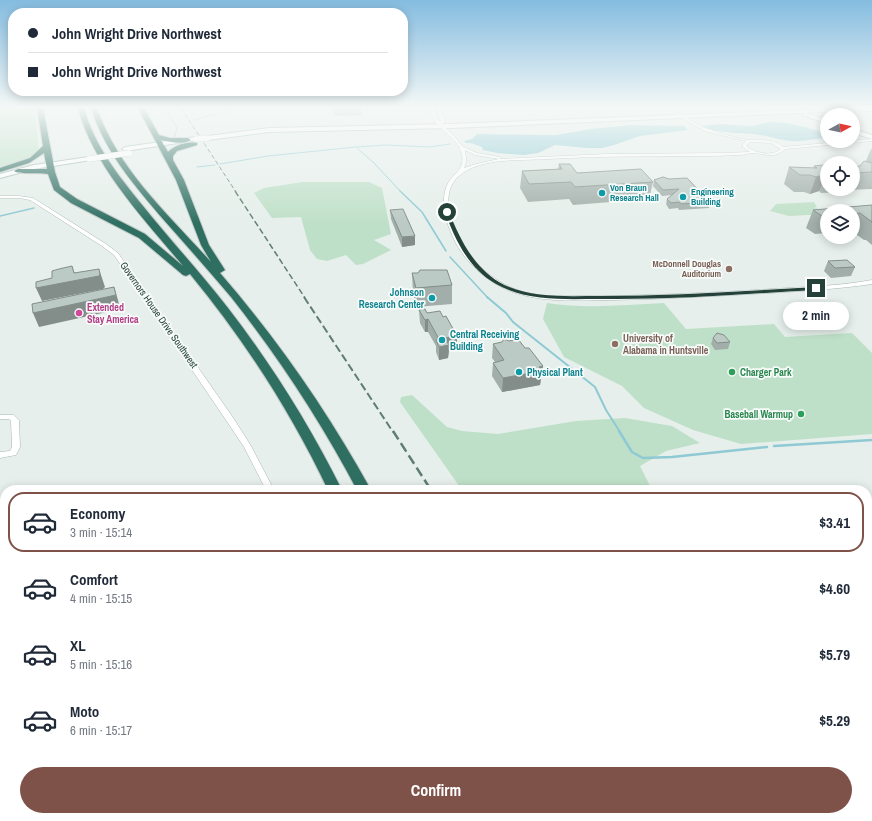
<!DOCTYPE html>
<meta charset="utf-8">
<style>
:root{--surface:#fff;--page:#f6f6f7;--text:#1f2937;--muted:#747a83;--line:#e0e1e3;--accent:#7f5249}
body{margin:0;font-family:"Archivo Narrow",sans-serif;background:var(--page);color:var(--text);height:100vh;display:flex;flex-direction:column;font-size:15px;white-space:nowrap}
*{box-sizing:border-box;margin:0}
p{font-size:13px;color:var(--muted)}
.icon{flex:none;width:22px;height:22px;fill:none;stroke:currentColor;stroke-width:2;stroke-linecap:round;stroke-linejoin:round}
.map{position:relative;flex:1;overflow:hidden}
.details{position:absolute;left:0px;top:485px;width:872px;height:336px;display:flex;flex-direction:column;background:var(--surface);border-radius:16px 16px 0 0;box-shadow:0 2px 10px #0003}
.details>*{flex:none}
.guide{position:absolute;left:8px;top:8px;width:400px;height:88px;border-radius:16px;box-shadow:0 2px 10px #0003;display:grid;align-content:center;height:88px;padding:0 20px;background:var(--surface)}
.needle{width:26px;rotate:82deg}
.controls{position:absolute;left:820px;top:108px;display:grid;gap:8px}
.controls a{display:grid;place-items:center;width:40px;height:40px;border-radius:50%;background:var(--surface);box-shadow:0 2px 10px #0003;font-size:20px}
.end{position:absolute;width:18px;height:18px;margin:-9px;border:5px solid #24423a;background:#fff;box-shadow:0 0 0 2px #fff}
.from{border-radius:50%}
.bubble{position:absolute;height:28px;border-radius:14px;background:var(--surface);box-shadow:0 2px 10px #0003;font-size:13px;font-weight:700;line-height:28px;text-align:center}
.guide b{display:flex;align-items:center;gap:14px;height:38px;font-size:15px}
.guide b+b{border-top:1px solid var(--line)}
.guide i{width:10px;height:10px;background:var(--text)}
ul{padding:7px 0 0;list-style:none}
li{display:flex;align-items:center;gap:12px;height:60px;margin:0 8px 6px;padding:0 12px;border:2px solid transparent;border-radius:16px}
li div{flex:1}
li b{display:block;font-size:15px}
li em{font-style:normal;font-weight:700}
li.selected{border-color:var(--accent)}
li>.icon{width:36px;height:36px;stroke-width:1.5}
.primary-button{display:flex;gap:8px;margin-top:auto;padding:8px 20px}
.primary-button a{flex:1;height:46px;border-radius:24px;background:var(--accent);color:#fff;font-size:16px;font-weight:700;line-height:46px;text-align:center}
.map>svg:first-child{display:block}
</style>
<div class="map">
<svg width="872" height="821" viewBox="0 0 872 821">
<rect width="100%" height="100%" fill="#e6efeb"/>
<path fill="#bfe0c8" d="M 0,108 L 35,108 L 39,151 L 34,157 L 0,168 Z
M 303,182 L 369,182 L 382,188 L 391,234 L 374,240 L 391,250 L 363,264 L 356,265 L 346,255 L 327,261 L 317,259 L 310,250 L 301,217 L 272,218 L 254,193 L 264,188 Z
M 814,202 L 817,207 L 814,208 L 820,209 L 827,214 L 789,216 L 770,211 L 776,204 Z
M 547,303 C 585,309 625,305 664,303 L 686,329 L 774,324 L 785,337 L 852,333 L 872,353 L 872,434 L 741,444 L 693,430 L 644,408 L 622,386 L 564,357 L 543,319 Z
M 412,395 L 447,427 L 462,431 L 498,434 L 576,421 L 625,418 L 672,426 L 700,443 L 666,451 L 640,466 L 652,490 L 462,490 L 400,402 L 401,397 Z
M 661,816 L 795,816 L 798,821 L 665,821 Z"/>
<path fill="#8ec9d4" d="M 770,122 C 792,122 806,128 827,133 L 827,138 C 817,138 809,141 799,141 C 785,142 773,137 760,135 C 743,132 716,134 701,126 L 719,124 L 752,126 Z
M 631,125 L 684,126 L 688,130 L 640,136 L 614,145 L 602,148 L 588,148 L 555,145 L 538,153 L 524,155 L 497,153 L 483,150 L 482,147 L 471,143 L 466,143 L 464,141 L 472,139 L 477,134 L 556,135 L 591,129 Z"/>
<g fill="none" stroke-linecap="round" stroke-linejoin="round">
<path stroke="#8ec9d4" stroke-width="1" d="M 165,108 L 177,128 L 174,138
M 194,120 L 232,110
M 357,148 L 374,163 L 401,192
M 220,164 L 268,156 L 356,147 L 385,145 L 430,147 L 450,144
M 197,167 L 215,165"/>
<path stroke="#8ec9d4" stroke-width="1.5" d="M 400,191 L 422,212 L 446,251
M 0,216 L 34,208
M 450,257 L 488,298"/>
<path stroke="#8ec9d4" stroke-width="2" d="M 487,297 L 506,313 L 513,322 L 595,387 L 606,410 L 620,432"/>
<path stroke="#8ec9d4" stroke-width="2.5" d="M 619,431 L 632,452 L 643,458 L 672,457 L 767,447
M 774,446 L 872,440"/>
<defs>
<path id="minor" d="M 430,108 L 434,108 L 436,118 L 440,122 L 441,121 L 436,108 L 440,108 L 445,121 L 442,124 L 455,137 L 462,146 L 477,153 L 500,157 L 501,158 L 499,159 L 608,154 L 724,153 L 750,152 L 743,147 L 743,144 L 746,141 L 705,131 L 677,115 L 678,113 C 688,117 697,126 708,129 C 716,132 742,140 750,140 C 762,140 774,139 783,147 L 872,139 L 872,141 L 785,149 C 775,159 766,154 754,153 C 750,153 745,154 741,155 C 731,155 722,156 712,156 C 657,156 603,156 548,159 C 522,161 480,157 459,176 C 440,192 450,223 461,242 C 476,268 502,289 533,294 C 549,297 566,296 583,296 C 646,296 709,293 772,289 C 805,287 839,286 872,280 L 872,284 C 838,289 804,291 769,293 C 717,296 665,299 612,300 C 582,300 548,303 519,294 C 494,287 472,269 458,247 C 448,229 438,203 448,183 C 454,173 465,169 462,155 C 459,139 442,132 434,120 C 432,117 431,112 430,108 ZM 750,142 L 771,143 L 781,149 C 772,157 756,153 747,147 L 747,144 ZM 465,150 L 475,155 L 499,159 L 476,164 L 464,168 C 467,162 466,157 465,150 Z
M 0,196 L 19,196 L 33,198 L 106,244 L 118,253 L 234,419 L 251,446 L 274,490 L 266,490 L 244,447 L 228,423 L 114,255 L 102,246 L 30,200 L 19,198 L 0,198 Z
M 0,415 L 14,415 L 19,420 L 20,447 L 16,455 L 0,458 L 0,452 L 10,451 L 12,447 L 11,421 L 9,419 L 0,419 Z
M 0,517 L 5,517 L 5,523 L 0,523 Z
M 5,624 L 5,632 L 0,633 L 0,625 Z
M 5,713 L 5,734 L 4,737 L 0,738 L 0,717 L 1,714 Z
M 867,725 L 872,727 L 872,738 L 867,736 Z
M 391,816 L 403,816 L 404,821 L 392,821 Z"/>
<path id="secondary" d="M 850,108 L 872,108 L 872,111 L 829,112 L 827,116 L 827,122 L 825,123 L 802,115 L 805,113 L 822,118 L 824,112 L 451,128 L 269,132 L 208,140 L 205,138 L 208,136 L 269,128 L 451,124 Z
M 853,129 L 872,135 L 872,139 L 853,133 Z
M 196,137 L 198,138 L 198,140 L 125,151 L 122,149 L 125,147 Z
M 89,157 L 92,159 L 91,160 L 34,169 L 0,178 L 0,174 L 34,165 Z"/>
<path id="motorway" d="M 37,108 L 43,108 L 55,172 L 60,187 L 77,199 L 145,234 L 183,266 C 145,220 93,166 78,108 L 84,108 C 95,147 118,175 143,206 C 171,241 201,273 228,308 C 272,365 310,426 342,490 L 328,490 C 291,412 245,341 190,274 L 186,276 L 183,275 L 139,238 L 71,203 L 54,190 L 48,174 C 39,172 20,175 14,171 L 18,169 L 47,169 L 44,153 L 29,163 L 0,172 L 0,168 L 30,158 L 43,146 Z
M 91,108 L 97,108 C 118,170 169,215 211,262 L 201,245 L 176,180 L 138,108 L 144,108 L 159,135 L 170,138 L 188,138 L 191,140 C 184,145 170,142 161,140 L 168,152 C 175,145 188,141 197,143 L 197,145 L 177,151 L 173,156 L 173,160 L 184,180 L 209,245 L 225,270 L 220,273 C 278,340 328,412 371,490 L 357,490 C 321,422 279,358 231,297 C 209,271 186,245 163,219 C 134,185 105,152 91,108 Z
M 438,816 L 478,816 L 480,821 L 460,821 L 458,816 L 459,821 L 439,821 Z
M 505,816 L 526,816 L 528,821 L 507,821 Z"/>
</defs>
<use href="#minor" stroke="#a8b8b2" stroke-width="1"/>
<use href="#secondary" stroke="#a4bbb3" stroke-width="2"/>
<use href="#motorway" stroke="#c2cac8" stroke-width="2"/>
<use href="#minor" fill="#fff" fill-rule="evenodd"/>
<use href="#secondary" fill="#fff" fill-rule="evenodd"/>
<use href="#motorway" fill="#2f6f62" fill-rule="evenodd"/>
<path stroke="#5f7d75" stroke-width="1" stroke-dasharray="4.5 2.5" stroke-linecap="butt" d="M 181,108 L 236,192"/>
<path stroke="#5f7d75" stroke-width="1.5" stroke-dasharray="6 3" stroke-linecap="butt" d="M 235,191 L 305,298"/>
<path stroke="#5f7d75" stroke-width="2" stroke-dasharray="8 3.5" stroke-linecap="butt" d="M 304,297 L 393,432"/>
<path stroke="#5f7d75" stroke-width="2.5" stroke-dasharray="10 4.5" stroke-linecap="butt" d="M 393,431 L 431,490"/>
<path stroke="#5f7d75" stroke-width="3" stroke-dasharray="12 6" stroke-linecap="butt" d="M 646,816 L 649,821"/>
<defs>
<path id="secondary-bridge" d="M 196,139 L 208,138
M 89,159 L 129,153"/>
</defs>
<use href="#secondary-bridge" stroke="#a4bbb3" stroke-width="6" stroke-linecap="butt"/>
<use href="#secondary-bridge" stroke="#fff" stroke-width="5.5"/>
</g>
<path fill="#a1aea9" d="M 333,108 L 361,108 L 362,115 L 334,116 Z
M 872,148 L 872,189 L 845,190 L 844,192 L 821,193 L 819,191 L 810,194 L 804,192 L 794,192 L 784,184 L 789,167 L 813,168 L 814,166 L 827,166 L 827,189 L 853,189 L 853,167 L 860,166 L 866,161 L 870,151 Z
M 559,164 L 577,173 L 653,182 L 649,199 L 573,205 L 569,199 L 528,202 L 520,188 L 522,171 L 558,169 Z
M 663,177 L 710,202 L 709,208 L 679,210 L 678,208 L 669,209 L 666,204 L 667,199 L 672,195 L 662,196 L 653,186 L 654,180 Z
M 872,205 L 872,245 L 866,240 L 864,240 L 853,232 L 853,211 L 827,211 L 827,233 L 815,234 L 806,228 L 813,210 Z
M 390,210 L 415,245 L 402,247 L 391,219 Z
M 828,261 L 855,267 L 851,276 L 831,278 L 824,271 Z
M 412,273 L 452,285 L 452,304 L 416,307 L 413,293 Z
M 419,310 L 427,313 L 457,348 L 449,350 L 448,358 L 439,360 L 436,352 L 436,346 L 428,332 L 425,332 L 420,323 Z
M 713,338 L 730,342 L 728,349 L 715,350 L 711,344 Z
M 493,344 L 525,348 L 543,366 L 540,385 L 502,392 L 492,376 L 493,363 L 495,362 L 492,358 Z"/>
<path fill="#838d89" d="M 826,174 L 819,191 L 810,194 L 816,177 Z
M 415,236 L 415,245 L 402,247 L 402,237 Z
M 72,266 L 77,280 L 99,269 L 105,287 L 103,289 L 42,301 L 36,288 Z
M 114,287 L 118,300 L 120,309 L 39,327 L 33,313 Z
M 428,319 L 428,332 L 425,332 L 425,320 Z
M 457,336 L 457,348 L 449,350 L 448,358 L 439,360 L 439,347 L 445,338 Z
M 543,366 L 540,385 L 502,392 L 503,378 Z"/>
<path fill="#bbcac4" stroke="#838d89" d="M 864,161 L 872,163 L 872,172 L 853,173 L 853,167 L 860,166 Z
M 559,164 L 570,164 L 577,173 L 641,169 L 653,182 L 575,187 L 571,182 L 529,184 L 522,171 L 562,169 Z
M 824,165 L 827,166 L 827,175 L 826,174 L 816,177 L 810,175 L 800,175 L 789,167 L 817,168 L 814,166 Z
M 663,177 L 669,179 L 687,178 L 710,202 L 681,204 L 679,202 L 671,203 L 667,199 L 679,189 L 663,190 L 654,180 Z
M 872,205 L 872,222 L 860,213 L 853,214 L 853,211 L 827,211 L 827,215 L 822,216 L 813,210 Z
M 403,209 L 415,236 L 402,237 L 390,210 Z
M 847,260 L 855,267 L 835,268 L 828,261 Z
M 72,266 L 74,273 L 99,269 L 100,274 L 99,276 L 36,288 L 36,282 L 52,278 L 52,271 L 59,269 Z
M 420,270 L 447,270 L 452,285 L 416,288 L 412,273 L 418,273 Z
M 114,287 L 116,295 L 33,313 L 32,304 Z
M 425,309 L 427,313 L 440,311 L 443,317 L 446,316 L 457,336 L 445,338 L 449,345 L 439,347 L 436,340 L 439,339 L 428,319 L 425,320 L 419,310 Z
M 717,333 L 724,335 L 730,342 L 717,343 L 713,338 Z
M 504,339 L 509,341 L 518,339 L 525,348 L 529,348 L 543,366 L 539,367 L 542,371 L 503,378 L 493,363 L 504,360 L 493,344 L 502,342 Z"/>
<linearGradient id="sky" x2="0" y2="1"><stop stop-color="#84bce0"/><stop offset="0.48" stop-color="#f4f8f6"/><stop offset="1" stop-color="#f4f8f6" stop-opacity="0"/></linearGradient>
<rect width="872" height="223" fill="url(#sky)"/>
<path fill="#24423a" d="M 447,210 L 449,212 C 460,239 473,266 499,282 C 528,299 567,296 600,296 C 672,296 744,291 816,287 L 818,288 L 816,290 C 744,294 672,300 600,299 C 566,299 527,302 496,284 C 469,269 455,240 445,212 Z"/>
<g fill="#0f9aa8" stroke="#f7fbf9" stroke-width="1.5">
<circle cx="602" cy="193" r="4"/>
<circle cx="683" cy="197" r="4"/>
<circle cx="432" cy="298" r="4"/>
<circle cx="442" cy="340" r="4"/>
<circle cx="519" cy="372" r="4"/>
</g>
<g fill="#8d6e63" stroke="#f7fbf9" stroke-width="1.5">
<circle cx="729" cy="269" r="4"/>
<circle cx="615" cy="344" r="4"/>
</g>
<circle fill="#d1479c" stroke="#f7fbf9" stroke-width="1.5" cx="79" cy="313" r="4"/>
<g fill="#2e9e5b" stroke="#f7fbf9" stroke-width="1.5">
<circle cx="732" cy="372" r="4"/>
<circle cx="801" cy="414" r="4"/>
</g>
<g text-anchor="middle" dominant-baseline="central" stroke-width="3.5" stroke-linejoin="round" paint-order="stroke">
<g font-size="9" font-weight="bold" fill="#0d838f" stroke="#f7fbf9" text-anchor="start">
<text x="610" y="188">Von Braun<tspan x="610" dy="10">Research Hall</tspan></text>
<text x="691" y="192">Engineering<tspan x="691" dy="10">Building</tspan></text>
</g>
<g font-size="9" font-weight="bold" fill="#785e54" stroke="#f7fbf9" text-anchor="end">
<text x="721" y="264">McDonnell Douglas<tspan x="721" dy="10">Auditorium</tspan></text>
</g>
<g font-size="10" font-weight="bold" fill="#0d838f" stroke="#f7fbf9" text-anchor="start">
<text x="424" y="292" text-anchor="end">Johnson<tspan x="424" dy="12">Research Center</tspan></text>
<text x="450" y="334">Central Receiving<tspan x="450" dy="12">Building</tspan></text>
<text x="527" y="372">Physical Plant</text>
</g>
<g font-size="10" font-weight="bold" fill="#b23c85" stroke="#f7fbf9" text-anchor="start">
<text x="87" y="307">Extended<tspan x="87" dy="12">Stay America</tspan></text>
</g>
<g font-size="10" fill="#24423a" stroke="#f7fbf9">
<text transform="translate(159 315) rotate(55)">Governors House Drive Southwest</text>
</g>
<g font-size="10" font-weight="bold" fill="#785e54" stroke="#f7fbf9" text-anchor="start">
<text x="623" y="338">University of<tspan x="623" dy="12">Alabama in Huntsville</tspan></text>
</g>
<g font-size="10" font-weight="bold" fill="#27864d" stroke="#f7fbf9" text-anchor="start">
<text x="740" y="372">Charger Park</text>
<text x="793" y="414" text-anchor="end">Baseball Warmup</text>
</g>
</g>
</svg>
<div class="controls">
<a><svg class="needle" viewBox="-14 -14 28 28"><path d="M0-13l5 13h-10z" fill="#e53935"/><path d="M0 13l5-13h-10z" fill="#747a83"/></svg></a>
<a><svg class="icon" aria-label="locate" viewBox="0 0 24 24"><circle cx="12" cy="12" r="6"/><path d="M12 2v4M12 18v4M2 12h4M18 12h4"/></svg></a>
<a><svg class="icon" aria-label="layers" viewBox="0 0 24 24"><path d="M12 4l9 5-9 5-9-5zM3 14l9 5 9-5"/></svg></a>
</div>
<i class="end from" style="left:447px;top:212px"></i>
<i class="end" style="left:816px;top:288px"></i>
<div class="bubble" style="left:783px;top:302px;width:66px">2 min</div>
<div class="guide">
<b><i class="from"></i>John Wright Drive Northwest</b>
<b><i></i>John Wright Drive Northwest</b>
</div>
<section class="details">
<ul>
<li class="selected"><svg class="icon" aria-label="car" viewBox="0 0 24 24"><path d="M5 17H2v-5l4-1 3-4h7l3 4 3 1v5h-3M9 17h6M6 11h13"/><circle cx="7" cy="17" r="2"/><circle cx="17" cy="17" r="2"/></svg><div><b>Economy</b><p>3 min · 15:14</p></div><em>$3.41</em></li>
<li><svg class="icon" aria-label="car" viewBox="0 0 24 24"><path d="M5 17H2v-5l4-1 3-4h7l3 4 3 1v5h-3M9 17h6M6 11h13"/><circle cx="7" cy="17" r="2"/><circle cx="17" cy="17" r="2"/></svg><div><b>Comfort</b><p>4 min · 15:15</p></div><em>$4.60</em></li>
<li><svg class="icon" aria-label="car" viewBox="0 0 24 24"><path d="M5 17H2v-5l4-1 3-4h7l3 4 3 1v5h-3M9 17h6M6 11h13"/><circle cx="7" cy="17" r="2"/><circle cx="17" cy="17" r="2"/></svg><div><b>XL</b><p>5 min · 15:16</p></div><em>$5.79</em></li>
<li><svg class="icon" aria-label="car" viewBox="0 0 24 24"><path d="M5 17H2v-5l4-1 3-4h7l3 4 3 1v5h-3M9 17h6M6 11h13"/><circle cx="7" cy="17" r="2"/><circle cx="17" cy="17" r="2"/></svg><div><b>Moto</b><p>6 min · 15:17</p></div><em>$5.29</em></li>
</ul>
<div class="primary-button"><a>Confirm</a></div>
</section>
</div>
